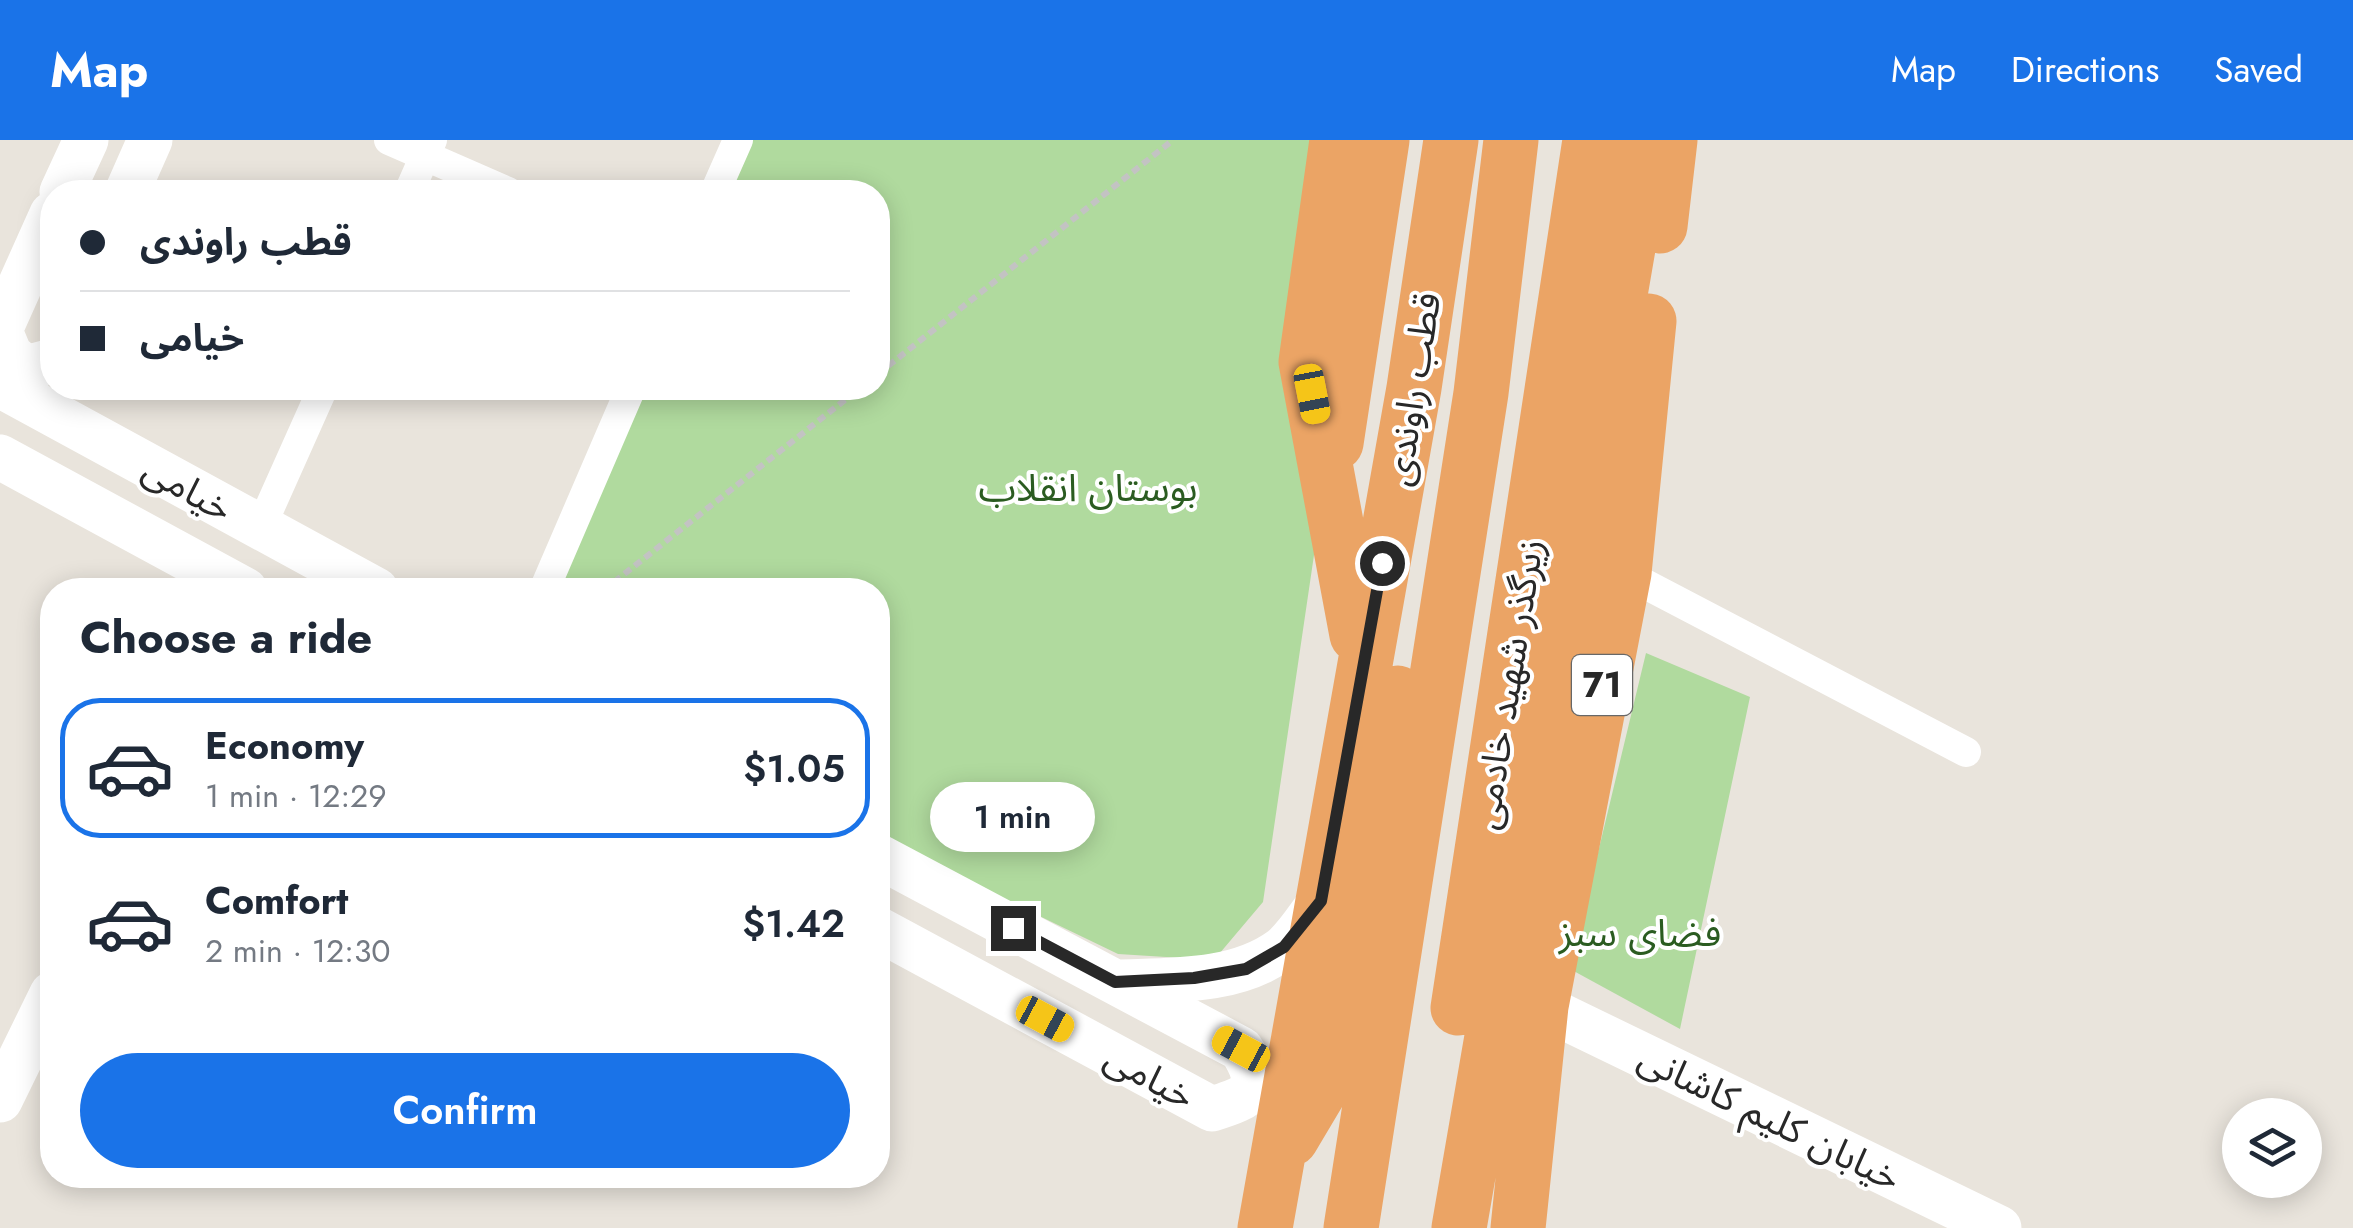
<!DOCTYPE html>
<meta charset="utf-8">
<style>
:root{--surface:#fff;--page:#f2f2f3;--text:#1f2937;--muted:#747a83;--line:#e0e1e3;--accent:#1a73e8}
body{margin:0;font-family:Jost,"Noto Sans Arabic",sans-serif;background:var(--page);color:var(--text);height:100vh;display:flex;flex-direction:column;font-size:38px;white-space:nowrap}
*{box-sizing:border-box;margin:0}
p{font-size:32px;color:var(--muted)}
.icon{flex:none;width:55px;height:55px;fill:none;stroke:currentColor;stroke-width:2;stroke-linecap:round;stroke-linejoin:round}
.map{position:relative;flex:1;overflow:hidden}
.side{position:absolute;left:40px;top:438px;width:850px;height:610px;display:flex;flex-direction:column;background:var(--surface);border-radius:40px;box-shadow:0 5px 25px #0003}
.side>*{flex:none}
.guide{position:absolute;left:40px;top:40px;width:850px;height:220px;border-radius:40px;box-shadow:0 5px 25px #0003;display:grid;align-content:center;height:220px;padding:0 40px;background:var(--surface)}
.controls{position:absolute;left:2222px;top:958px;display:grid;gap:20px}
.controls a{display:grid;place-items:center;width:100px;height:100px;border-radius:50%;background:var(--surface);box-shadow:0 5px 25px #0003;font-size:50px}
.end{position:absolute;width:45px;height:45px;margin:-22px;border:12px solid #282828;background:#fff;box-shadow:0 0 0 5px #fff}
.from{border-radius:50%}
.bubble{position:absolute;height:70px;border-radius:35px;background:var(--surface);box-shadow:0 5px 25px #0003;font-size:32px;font-weight:600;line-height:70px;text-align:center}
.car{position:absolute;width:30px;height:60px;margin:-30px -15px;border-radius:12px;box-shadow:0 0 8px 2px #0007;background:linear-gradient(#f5c518 24%,#345 0 40%,#f5c518 0 76%,#345 0 86%,#f5c518 0)}
.guide b{display:flex;align-items:center;gap:35px;height:95px;font-size:38px}
.guide b+b{border-top:2px solid var(--line)}
.guide i{width:25px;height:25px;background:var(--text)}
ul{padding:0;list-style:none}
li{display:flex;align-items:center;gap:30px;height:140px;margin:0 20px 15px;padding:0 20px;border:5px solid transparent;border-radius:40px}
li div{flex:1}
li b{display:block;font-size:38px}
li em{font-style:normal;font-weight:600}
li.selected{border-color:var(--accent)}
li>.icon{width:90px;height:90px;stroke-width:1.5}
h2{padding:0 40px;font-size:45px;line-height:120px}
.cta{display:flex;gap:20px;margin-top:auto;padding:20px 40px}
.cta a{flex:1;height:115px;border-radius:60px;background:var(--accent);color:#fff;font-size:40px;font-weight:600;line-height:115px;text-align:center}
header{display:flex;align-items:center;gap:60px;box-sizing:border-box;height:140px;padding:0 50px;background:var(--accent);color:#fff}
header strong{font-size:48px}
nav{display:flex;gap:55px;margin-inline-start:auto;font-size:35px}
.map>svg:first-child{display:block}
</style>
<header>
<strong>Map</strong>
<nav><a>Map</a><a>Directions</a><a>Saved</a></nav>
</header>
<div class="map">
<svg width="2353" height="1088" viewBox="0 0 2353 1088">
<rect width="100%" height="100%" fill="#e9e4dc"/>
<path fill="#b0da9e" d="M 749,0 L 1375,0 L 1263,762 L 1214,820 L 1118,814 L 878,698 L 878,450 L 546,450 L 637,248 L 878,248 L 878,52 L 726,52 Z
M 1646,513 L 1750,557 L 1680,889 L 1570,829 Z"/>
<g fill="none" stroke-linecap="round" stroke-linejoin="round">
<path stroke="#c3c3c3" stroke-width="6" stroke-dasharray="8 5" stroke-linecap="butt" d="M 878,234 L 1173,0
M 604,450 L 860,248"/>
<path stroke="#fff" stroke-width="30" d="M 389,0 L 508,52
M 409,52 L 432,0
M 715,52 L 738,0
M 260,389 L 323,248
M 1624,433 L 1966,612
M 544,450 L 631,248"/>
<path stroke="#fff" stroke-width="45" d="M 62,52 L 86,0
M 127,52 L 150,0
M 0,190 L 52,74
M 0,191 L 10,215 L 26,228 L 52,221
M 0,245 L 376,450
M 0,317 L 245,450
M 878,716 L 1241,909 C 1267,949 1251,957 1212,969 L 878,789
M 1118,842 C 1172,840 1236,843 1282,809 C 1297,797 1309,776 1321,761
M 1541,866 L 1999,1088
M 0,960 L 52,854"/>
<path stroke="#eba465" stroke-width="55" d="M 1337,0 L 1306,222 L 1357,495
M 1660,86 L 1670,0
M 1336,303 L 1382,0
M 1458,868 L 1590,0
M 1291,999 L 1335,925 L 1398,553
M 1265,1088 L 1414,248 L 1451,0
M 1351,1088 L 1481,253 L 1511,0
M 1459,1088 L 1637,56 L 1627,0
M 1518,1088 L 1541,866 L 1624,433 L 1649,181"/>
</g>
<g fill="none" stroke-linecap="round" stroke-linejoin="round">
<path stroke="#282828" stroke-width="12" d="M 1013,788 L 1115,842 L 1194,838 L 1246,829 L 1284,807 L 1321,761 L 1382,423"/>
</g>
<g text-anchor="middle" dominant-baseline="central" stroke-width="8" stroke-linejoin="round" paint-order="stroke">
<rect fill="#fff" stroke="#686868" stroke-width="2.5" x="1572" y="515" width="60" height="60" rx="8"/>
<g font-size="35" font-weight="bold" fill="#282828">
<text x="1602" y="545">71</text>
</g>
<g font-size="38" fill="#282828" stroke="#fff">
<text transform="translate(1412 249) rotate(-81)">قطب راوندی</text>
<text transform="translate(188 348) rotate(29)">خیامی</text>
<text transform="translate(1507 544) rotate(-81)">زیرگذر شهید خادمی</text>
<text transform="translate(1150 936) rotate(28)">خیامی</text>
<text transform="translate(1770 977) rotate(26)">خیابان کلیم کاشانی</text>
</g>
<g font-size="38" fill="#2b5c21" stroke="#fff">
<text x="1088" y="347">بوستان انقلاب</text>
<text x="1640" y="792">فضای سبز</text>
</g>
</g>
</svg>
<div class="controls">
<a><svg class="icon" aria-label="layers" viewBox="0 0 24 24"><path d="M12 4l9 5-9 5-9-5zM3 14l9 5 9-5"/></svg></a>
</div>
<i class="end from" style="left:1382px;top:423px"></i>
<i class="end" style="left:1013px;top:788px"></i>
<div class="bubble" style="left:930px;top:642px;width:165px">1 min</div>
<i class="car" style="left:1312px;top:254px;rotate:169deg"></i>
<i class="car" style="left:1045px;top:879px;rotate:118deg"></i>
<i class="car" style="left:1241px;top:909px;rotate:298deg"></i>
<div class="guide">
<b><i class="from"></i>قطب راوندی</b>
<b><i></i>خیامی</b>
</div>
<section class="side">
<h2>Choose a ride</h2>
<ul>
<li class="selected"><svg class="icon" aria-label="car" viewBox="0 0 24 24"><path d="M5 17H2v-5l4-1 3-4h7l3 4 3 1v5h-3M9 17h6M6 11h13"/><circle cx="7" cy="17" r="2"/><circle cx="17" cy="17" r="2"/></svg><div><b>Economy</b><p>1 min · 12:29</p></div><em>$1.05</em></li>
<li><svg class="icon" aria-label="car" viewBox="0 0 24 24"><path d="M5 17H2v-5l4-1 3-4h7l3 4 3 1v5h-3M9 17h6M6 11h13"/><circle cx="7" cy="17" r="2"/><circle cx="17" cy="17" r="2"/></svg><div><b>Comfort</b><p>2 min · 12:30</p></div><em>$1.42</em></li>
</ul>
<div class="cta"><a>Confirm</a></div>
</section>
</div>
